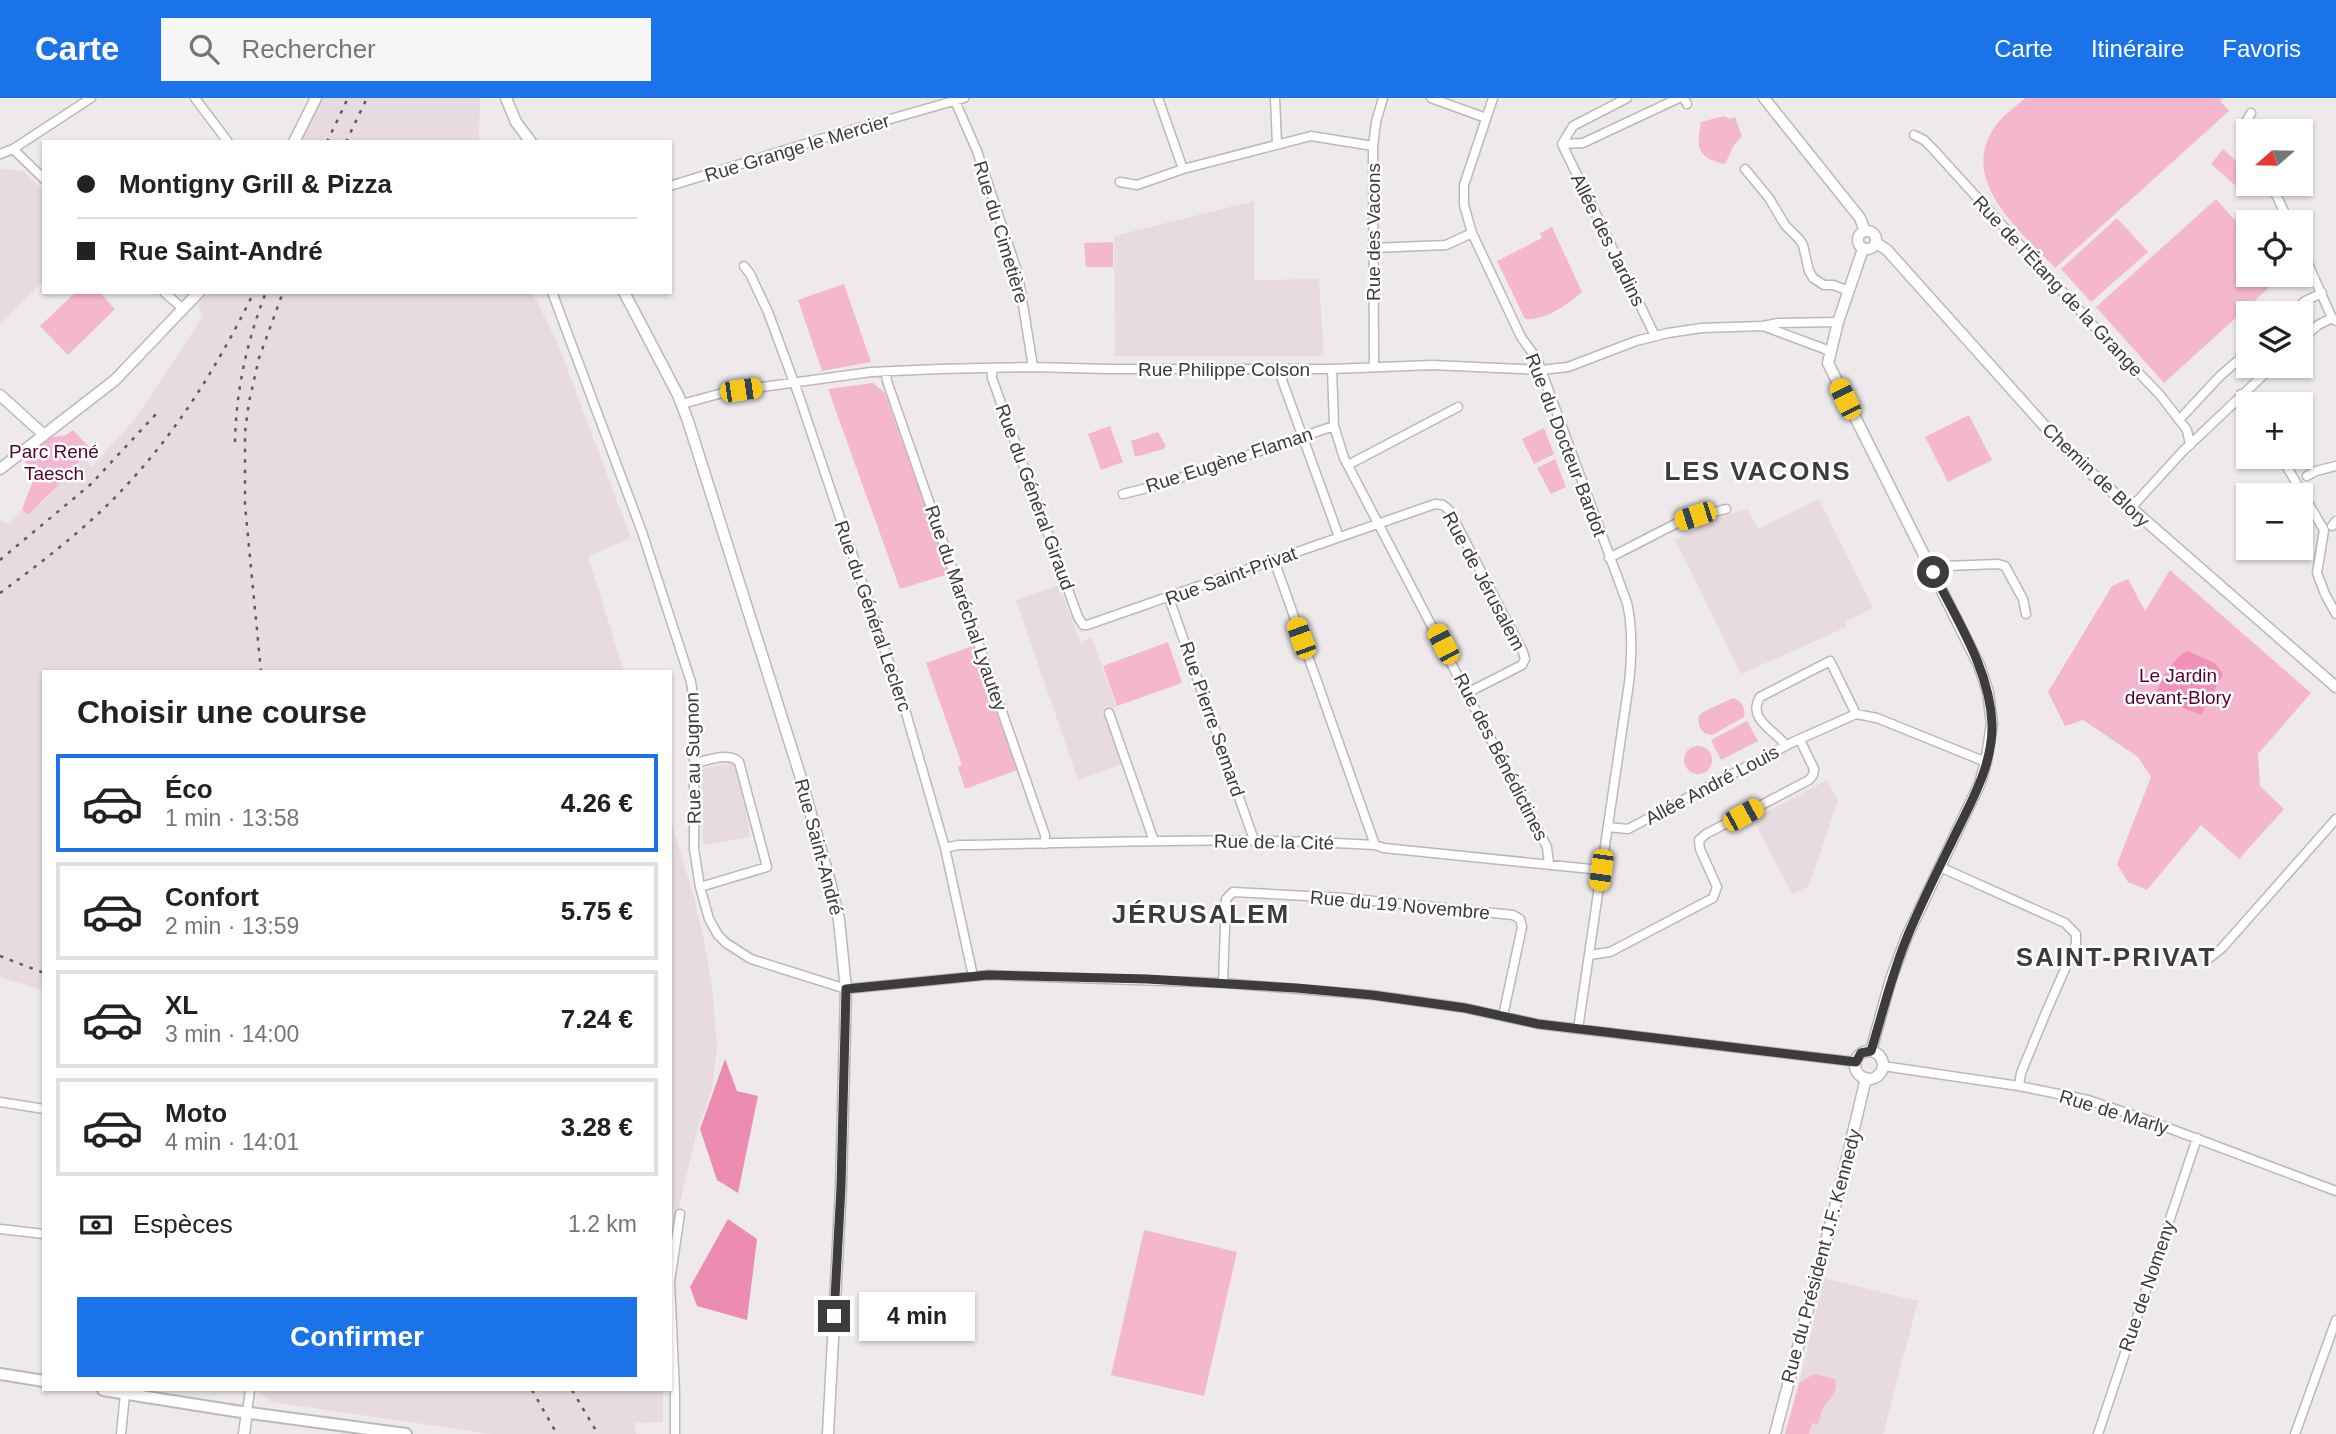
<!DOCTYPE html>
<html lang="fr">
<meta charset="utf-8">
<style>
:root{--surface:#fff;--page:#f6f6f6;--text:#222;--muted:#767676;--line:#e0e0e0;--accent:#1a73e8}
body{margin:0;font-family:Arial,sans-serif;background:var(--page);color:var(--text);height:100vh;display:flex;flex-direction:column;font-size:26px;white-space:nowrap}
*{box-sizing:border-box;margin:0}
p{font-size:23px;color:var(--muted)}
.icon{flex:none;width:38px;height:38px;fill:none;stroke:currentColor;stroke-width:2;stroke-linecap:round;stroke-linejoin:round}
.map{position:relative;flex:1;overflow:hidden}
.drawer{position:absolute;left:42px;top:572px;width:630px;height:721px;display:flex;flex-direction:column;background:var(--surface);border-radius:0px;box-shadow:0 2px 5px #0004}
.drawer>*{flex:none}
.top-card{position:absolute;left:42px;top:42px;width:630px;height:154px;border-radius:0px;box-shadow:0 2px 5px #0004;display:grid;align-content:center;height:154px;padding:0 35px;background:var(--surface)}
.needle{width:46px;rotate:250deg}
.controls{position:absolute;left:2236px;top:21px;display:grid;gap:14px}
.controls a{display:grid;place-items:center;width:77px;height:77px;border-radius:0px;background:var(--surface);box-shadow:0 2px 5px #0004;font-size:35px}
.end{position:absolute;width:32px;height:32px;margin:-16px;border:9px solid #3d3b3c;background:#fff;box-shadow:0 0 0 4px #fff}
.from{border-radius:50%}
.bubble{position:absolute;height:49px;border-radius:0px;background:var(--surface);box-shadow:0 2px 5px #0004;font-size:23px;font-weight:700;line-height:49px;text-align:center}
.car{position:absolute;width:21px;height:42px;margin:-21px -10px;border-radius:9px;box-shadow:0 0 5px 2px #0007;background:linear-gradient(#f5c518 24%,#345 0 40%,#f5c518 0 76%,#345 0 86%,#f5c518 0)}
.top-card b{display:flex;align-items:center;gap:24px;height:66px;font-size:26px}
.top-card b+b{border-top:2px solid var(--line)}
.top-card i{width:18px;height:18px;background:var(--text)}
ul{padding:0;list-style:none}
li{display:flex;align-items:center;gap:21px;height:98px;margin:0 14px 10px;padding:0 21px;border:4px solid var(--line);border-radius:0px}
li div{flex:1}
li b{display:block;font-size:26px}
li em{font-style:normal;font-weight:700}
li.on{border-color:var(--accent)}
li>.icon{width:63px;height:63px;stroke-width:1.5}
h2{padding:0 35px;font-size:32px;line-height:84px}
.pay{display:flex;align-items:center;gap:18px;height:77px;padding:0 35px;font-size:26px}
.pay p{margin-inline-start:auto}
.button{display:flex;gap:14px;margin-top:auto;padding:14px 35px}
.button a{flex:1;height:80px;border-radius:0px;background:var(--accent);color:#fff;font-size:28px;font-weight:700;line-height:80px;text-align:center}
header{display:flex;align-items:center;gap:42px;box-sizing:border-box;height:98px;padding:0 35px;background:var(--accent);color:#fff}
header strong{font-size:33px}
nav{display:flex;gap:38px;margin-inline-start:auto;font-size:24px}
.search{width:490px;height:63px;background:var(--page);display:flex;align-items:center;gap:18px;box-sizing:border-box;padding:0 24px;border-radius:0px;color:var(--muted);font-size:26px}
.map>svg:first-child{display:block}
</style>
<header>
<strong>Carte</strong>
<div class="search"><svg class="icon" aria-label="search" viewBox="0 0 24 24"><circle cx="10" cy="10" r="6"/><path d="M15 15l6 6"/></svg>Rechercher</div>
<nav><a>Carte</a><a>Itinéraire</a><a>Favoris</a></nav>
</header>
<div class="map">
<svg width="2336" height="1336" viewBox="0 0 2336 1336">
<rect width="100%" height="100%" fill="#eeeaeb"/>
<path fill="#e7dbdf" d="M 323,0 L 480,0 L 479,44 L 301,44 Z
M 0,71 L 23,73 L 44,93 L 44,183 L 0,225 Z
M 1254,103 L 1254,182 L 1319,181 L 1324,258 L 1115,258 L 1114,138 Z
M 208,194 L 532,194 L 558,246 L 631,440 L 588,458 L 624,574 L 44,574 L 44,893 L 0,879 L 0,422 L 7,426 L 22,411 L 28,417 L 45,402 L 83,359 L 92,369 L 136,320 L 203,218 L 197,206 Z
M 1819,401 L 1873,510 L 1845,524 L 1847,529 L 1741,576 L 1675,441 L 1697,431 L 1697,426 L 1748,411 L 1758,431 Z
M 1059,487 L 1080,544 L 1092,539 L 1116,609 L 1103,614 L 1122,666 L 1078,682 L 1016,502 Z
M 738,664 L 750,739 L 703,747 L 702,670 Z
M 1827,682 L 1838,702 L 1809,788 L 1792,796 L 1753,721 Z
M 670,721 L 693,795 L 704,843 L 712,887 L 717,949 L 712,992 L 696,1037 L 670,1147 Z
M 1824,1180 L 1918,1203 L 1883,1336 L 1787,1336 Z
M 258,1292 L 663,1292 L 663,1324 L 635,1325 L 636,1336 L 492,1336 L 271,1304 Z"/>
<path fill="#f5b7cd" d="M 2025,0 L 2223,0 L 2220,3 L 2229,13 L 2055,170 C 2022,134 1958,84 1994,30 C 2001,19 2015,9 2025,0 Z
M 1724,18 L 1730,21 L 1735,19 L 1742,38 L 1734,47 L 1725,66 C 1697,60 1696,50 1701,24 Z
M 2223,51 L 2248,74 L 2236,88 L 2211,66 Z
M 2216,101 L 2249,138 L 2249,177 L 2283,177 L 2164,285 L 2096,209 Z
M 2117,120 L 2148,154 L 2091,204 L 2061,171 Z
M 1552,129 L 1582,194 C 1566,208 1546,222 1525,221 L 1497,163 L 1542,140 L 1540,135 Z
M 1113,144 L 1113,169 L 1086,169 L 1084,145 Z
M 844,186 L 871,264 L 822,273 L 798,202 Z
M 76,194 L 99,194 L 115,211 L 68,257 L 40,228 Z
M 873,285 L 885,295 L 949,476 L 900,491 L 828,291 Z
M 1969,317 L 1992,362 L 1948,384 L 1925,339 Z
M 1110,328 L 1123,364 L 1101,372 L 1088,336 Z
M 1544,330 L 1554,356 L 1534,366 L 1522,341 Z
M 73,332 L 90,350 L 68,378 L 28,417 L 22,411 L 36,375 L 25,364 L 47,340 L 66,337 Z
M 1158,334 L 1166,348 L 1164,351 L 1135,359 L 1131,343 Z
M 1555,361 L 1566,389 L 1551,396 L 1537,370 Z
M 2170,472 L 2311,595 L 2258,656 L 2260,688 L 2284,711 L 2239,761 L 2201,727 L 2147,792 L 2128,784 L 2117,766 L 2151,679 L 2138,659 L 2083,622 L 2065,628 L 2048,594 L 2112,488 L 2128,481 L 2145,513 Z
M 1168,544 L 1182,585 L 1117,608 L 1103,568 Z
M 973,548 L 1017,672 L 965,691 L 958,669 L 962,667 L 926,565 Z
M 1733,600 C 1742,603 1746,610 1744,619 L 1712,637 C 1701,636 1697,628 1699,618 L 1703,614 Z
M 1747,623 L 1758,643 L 1721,662 L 1711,642 Z
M1684 662a14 14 0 1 1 28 0a14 14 0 1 1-28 0Z
M 1144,1132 L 1237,1154 L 1204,1298 L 1111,1277 Z
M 1814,1276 L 1835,1281 C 1838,1295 1831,1298 1824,1308 C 1821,1313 1820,1320 1818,1326 L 1812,1325 L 1809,1336 L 1785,1336 L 1799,1285 Z"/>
<path fill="#ec8cb1" d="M 725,961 L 737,993 L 758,998 L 738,1095 L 717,1082 L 700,1031 Z
M 728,1121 L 757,1141 L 747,1222 L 697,1208 L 690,1189 Z"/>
<path fill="#f191b6" d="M 2187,553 L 2215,565 L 2223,576 L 2201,617 L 2155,598 C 2163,580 2169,564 2187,553 Z"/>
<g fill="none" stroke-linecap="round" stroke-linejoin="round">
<defs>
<path id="minor" d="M 195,0 L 228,44
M 1158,0 L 1183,71
M 1275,0 L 1277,46
M 1431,0 L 1486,20
M 1493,0 L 1464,87 L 1464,107 L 1472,135 L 1521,239 L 1537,261 L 1627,505 C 1633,531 1632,558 1629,585 L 1578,931
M 1684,0 L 1687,6
M 955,3 L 977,53 L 1018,176 L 1033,269
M 1914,37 L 1924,42 L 1933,51 L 2091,225 L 2160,297 L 2187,332 L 2190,347
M 2249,38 L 2244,27 L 2251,15
M 1562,46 L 1655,238
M 1562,46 L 1583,45 L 1679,0
M 1562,46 L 1573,28 L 1627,0
M 13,51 L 44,81
M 0,56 L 13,51 L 91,0
M 1745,71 L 1769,100 L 1785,127 L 1799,141 L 1803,147 L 1809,173 L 1813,180 L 1824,187 L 1833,187 L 1849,193
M 1120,84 L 1137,87 L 1183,71 L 1311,38 L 1373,48
M 2271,86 L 2289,124
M 670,88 L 824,40 L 964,0
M 1373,150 L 1446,147 L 1472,135
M 2301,150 L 2332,220 L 2336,223
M 744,168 L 750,176 L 768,214 L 799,298 L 906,615 L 945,750 L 973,878
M 164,194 L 183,211
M 552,194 L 642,434 L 691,584 L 694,603 L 694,751 L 700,789 L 709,821 L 718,837 L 726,845 L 751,861 L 846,891 L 988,877 L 1223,885 L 1372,897 L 1465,910 L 1538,926 L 1578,931 L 1856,964
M 2291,215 L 2305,203 L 2322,195
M 1763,228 L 1830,253
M 2301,242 L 2318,227 L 2332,220
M 1374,269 L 1373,48 L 1376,24 L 1383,0
M 992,270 L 992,280 L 1078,519 L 1083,527 L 1087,527 L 1435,406 L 1443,407 L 1449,412 L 1523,554 L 1525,561 L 1522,567 L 1469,594
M 1281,271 L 1281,279 L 1339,439
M 1332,271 L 1334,328 L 1344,360 L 1547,749 L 1549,766
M 886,274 L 887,283 L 1045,737 L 1045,746
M 2241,296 L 2249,306
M 682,306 L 726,294 L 871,274 L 939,271 L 1033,269 L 1107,271 L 1332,271 L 1432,267 L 1541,272 L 1568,269 L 1636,243 L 1668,235 L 1702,230 L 1763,228 L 1778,225 L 1838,224
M 2179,322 L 2220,278 L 2249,253
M 2281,359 L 2324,432 L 2317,475 L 2325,496 L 2336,516
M 1348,367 L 1458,309
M 2307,378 L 2316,373 L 2336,368
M 1123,396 L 1159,387 L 1334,328
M 2130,411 L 2183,353 L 2273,268
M 2332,428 L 2336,423
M 1609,460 L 1681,423 L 1726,411
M 1274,462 L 1375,747
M 1933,474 L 1946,468 L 1998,466 L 2005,468 L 2023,501 L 2026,516
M 1169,500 L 1254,742
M 1109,615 L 1154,743
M 1786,648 C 1777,633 1746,622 1760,599 L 1830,563 L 1856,616
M 694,665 C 707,663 729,653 739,664 L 767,769 L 700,789
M 1608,729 L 1628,731 L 1793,644 L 1856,616 L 1877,620 L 1986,664
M 945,750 L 958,747 C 1097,745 1236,738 1375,747 L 1384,750 L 1601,772
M 1940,769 L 2065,825 L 2076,836 L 2076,846 L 2047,912 L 2021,975 L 2019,988
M 1589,857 L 1610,854 L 1713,800 L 1717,789 L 1700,751 L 1699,742 L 1706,736 L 1809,682 L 1813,677 L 1814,671 L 1800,642
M 2207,862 L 2222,850 L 2336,721
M 1223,885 L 1226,801 L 1233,794 L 1344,800 L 1513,817 L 1520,821 L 1522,829 L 1503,918
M 1883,968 L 2019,988 L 2088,1002 L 2139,1019 L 2336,1093
M 0,1004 L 44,1011
M 0,1131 L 44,1136
M 247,1314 L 250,1292
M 121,1336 L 125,1296
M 675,1336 L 675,1295 L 670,1184 L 680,1116
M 2098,1336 L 2197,1040
M 2295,1336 L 2336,1222"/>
<path id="tertiary" d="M 506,0 L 516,24 L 531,44
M 1764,0 L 1860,120 L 1865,133
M 294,44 L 316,0
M1858 142a9 9 0 1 1 18 0a9 9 0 1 1-18 0Z
M 1876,145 L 1887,152 L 2057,342 L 2091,375 L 2336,589
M 1863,151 L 1838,224 L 1828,265 L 1979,567 L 1988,594 L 1992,626 L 1986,664 L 1980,685 L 1907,838 L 1891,881 L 1871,953
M 624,194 L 678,297 L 688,323 L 800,677 L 830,784 L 839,822 L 846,891 L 841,1089 L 828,1336
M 0,297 L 43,336
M 0,371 L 115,282 L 199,194
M1855 967a14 14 0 1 1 28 0a14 14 0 1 1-28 0Z
M 244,1336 L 247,1314
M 1775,1336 L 1838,1098 L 1866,980"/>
<path id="secondary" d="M 0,1276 L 44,1283
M 103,1292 L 235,1313 L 406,1336"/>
</defs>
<use href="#minor" stroke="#bcb8b9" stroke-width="11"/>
<use href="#tertiary" stroke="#bcb8b9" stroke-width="13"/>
<use href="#secondary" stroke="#bcb8b9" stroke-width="14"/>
<use href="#minor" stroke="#fff" stroke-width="8"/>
<use href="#tertiary" stroke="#fff" stroke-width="10"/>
<use href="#secondary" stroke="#fff" stroke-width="10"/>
<path stroke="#5d5b5c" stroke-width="2.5" stroke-dasharray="3.5 7" stroke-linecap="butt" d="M 327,44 L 348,0
M 346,44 L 367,0
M 235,344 C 236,292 247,243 266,194
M 0,462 L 91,386 L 157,315
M 0,495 C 34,470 68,444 99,415 C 166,352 214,276 254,194
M 261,574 L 245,407 L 245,334 L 249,304 L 259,260 L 283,194
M 0,858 L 44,875
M 532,1292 L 557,1336
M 572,1292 L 598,1336"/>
</g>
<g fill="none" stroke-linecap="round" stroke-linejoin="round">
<path stroke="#3d3b3c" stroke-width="9" d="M 834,1218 L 841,1089 L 846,891 L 988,877 L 1147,881 L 1296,890 L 1372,897 L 1465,910 L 1538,926 L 1856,964 L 1861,955 L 1871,953 C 1883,914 1892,875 1908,837 C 1923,801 1941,766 1958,731 C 1974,699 1993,664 1992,626 C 1990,572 1957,522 1933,474"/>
</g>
<g text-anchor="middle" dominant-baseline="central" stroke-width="5" stroke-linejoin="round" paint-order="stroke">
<g font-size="19" fill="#3d3b3c" stroke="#fff">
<text transform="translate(797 50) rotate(-17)">Rue Grange le Mercier</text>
<text transform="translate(1001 134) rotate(73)">Rue du Cimetière</text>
<text transform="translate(1373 134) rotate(-90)">Rue des Vacons</text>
<text transform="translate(1608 142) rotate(64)">Allée des Jardins</text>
<text transform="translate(2058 188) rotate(47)">Rue de l'Étang de la Grange</text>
<text x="1224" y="271">Rue Philippe Colson</text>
<text transform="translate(1566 347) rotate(69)">Rue du Docteur Bardot</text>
<text transform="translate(1229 362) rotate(-18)">Rue Eugène Flaman</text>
<text transform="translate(2096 377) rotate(44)">Chemin de Blory</text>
<text transform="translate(1035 399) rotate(70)">Rue du Général Giraud</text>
<text transform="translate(1231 478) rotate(-20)">Rue Saint-Privat</text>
<text transform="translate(1484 483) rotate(62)">Rue de Jérusalem</text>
<text transform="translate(966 510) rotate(71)">Rue du Maréchal Lyautey</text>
<text transform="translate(873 518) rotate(71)">Rue du Général Leclerc</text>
<text transform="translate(1212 621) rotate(71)">Rue Pierre Semard</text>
<text transform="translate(1501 659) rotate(63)">Rue des Bénédictines</text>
<text transform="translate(693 660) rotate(-91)">Rue au Sugnon</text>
<text transform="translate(1712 687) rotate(-28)">Allée André Louis</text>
<text transform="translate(1274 744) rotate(1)">Rue de la Cité</text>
<text transform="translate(819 749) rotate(75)">Rue Saint-André</text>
<text transform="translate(1400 807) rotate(5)">Rue du 19 Novembre</text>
<text transform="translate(2114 1014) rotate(17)">Rue de Marly</text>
<text transform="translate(1821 1158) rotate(-75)">Rue du Président J.F. Kennedy</text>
<text transform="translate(2147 1188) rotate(-71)">Rue de Nomeny</text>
</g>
<g font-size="19" fill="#57002f" stroke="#fff">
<text x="54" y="353">Parc René<tspan x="54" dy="22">Taesch</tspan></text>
<text x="2178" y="577">Le Jardin<tspan x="2178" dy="22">devant-Blory</tspan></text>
</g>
<g font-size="26" font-weight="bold" letter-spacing="2" fill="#3d3b3c" stroke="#fff">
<text x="1758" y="373">LES VACONS</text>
<text x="1201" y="816">JÉRUSALEM</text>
<text x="2116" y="859">SAINT-PRIVAT</text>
</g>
</g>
</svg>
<div class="controls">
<a><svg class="needle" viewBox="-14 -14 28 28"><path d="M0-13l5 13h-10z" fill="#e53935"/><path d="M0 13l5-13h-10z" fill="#767676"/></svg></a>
<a><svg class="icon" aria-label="locate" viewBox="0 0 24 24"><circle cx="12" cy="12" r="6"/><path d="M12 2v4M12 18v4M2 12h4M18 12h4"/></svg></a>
<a><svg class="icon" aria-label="layers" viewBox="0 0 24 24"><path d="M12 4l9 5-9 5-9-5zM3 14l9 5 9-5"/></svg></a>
<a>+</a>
<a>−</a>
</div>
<i class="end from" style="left:1933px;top:474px"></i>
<i class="end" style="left:834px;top:1218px"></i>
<div class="bubble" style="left:859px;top:1194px;width:116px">4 min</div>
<i class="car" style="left:741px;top:292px;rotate:82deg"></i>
<i class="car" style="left:1845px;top:301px;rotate:334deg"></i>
<i class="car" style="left:1695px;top:418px;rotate:252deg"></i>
<i class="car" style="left:1301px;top:540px;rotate:340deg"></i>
<i class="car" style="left:1443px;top:546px;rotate:332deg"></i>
<i class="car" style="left:1743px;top:717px;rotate:61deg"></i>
<i class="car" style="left:1601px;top:772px;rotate:188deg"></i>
<div class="top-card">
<b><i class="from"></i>Montigny Grill &amp; Pizza</b>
<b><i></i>Rue Saint-André</b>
</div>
<section class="drawer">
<h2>Choisir une course</h2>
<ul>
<li class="on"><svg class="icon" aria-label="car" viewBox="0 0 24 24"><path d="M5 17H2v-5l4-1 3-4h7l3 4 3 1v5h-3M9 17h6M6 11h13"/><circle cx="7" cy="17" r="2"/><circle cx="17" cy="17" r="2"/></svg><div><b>Éco</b><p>1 min · 13:58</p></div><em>4.26 €</em></li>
<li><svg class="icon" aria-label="car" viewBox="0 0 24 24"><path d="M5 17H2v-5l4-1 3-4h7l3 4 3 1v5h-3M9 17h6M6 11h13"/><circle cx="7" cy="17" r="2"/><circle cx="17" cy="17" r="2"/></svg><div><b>Confort</b><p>2 min · 13:59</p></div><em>5.75 €</em></li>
<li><svg class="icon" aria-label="car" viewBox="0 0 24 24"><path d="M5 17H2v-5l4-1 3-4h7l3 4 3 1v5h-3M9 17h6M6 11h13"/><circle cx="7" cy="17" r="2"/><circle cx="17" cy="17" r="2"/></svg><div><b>XL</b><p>3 min · 14:00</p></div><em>7.24 €</em></li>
<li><svg class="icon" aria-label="car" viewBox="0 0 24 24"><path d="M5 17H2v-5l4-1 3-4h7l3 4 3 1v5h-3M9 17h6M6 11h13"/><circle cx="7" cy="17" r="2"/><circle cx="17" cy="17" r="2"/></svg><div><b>Moto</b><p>4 min · 14:01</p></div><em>3.28 €</em></li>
</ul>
<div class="pay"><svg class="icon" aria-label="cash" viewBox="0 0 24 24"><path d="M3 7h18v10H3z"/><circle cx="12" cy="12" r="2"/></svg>Espèces<p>1.2 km</p></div>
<div class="button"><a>Confirmer</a></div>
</section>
</div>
